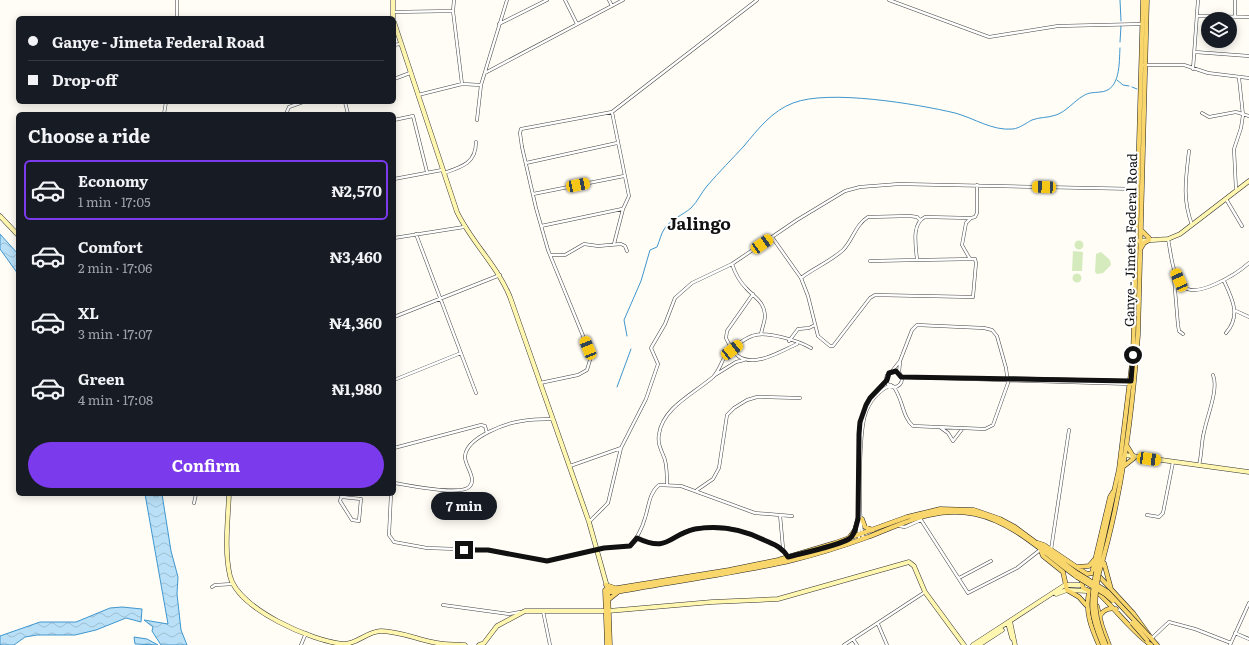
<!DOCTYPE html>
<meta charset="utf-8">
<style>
:root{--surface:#171b24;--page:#20242c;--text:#f1f3f6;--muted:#9ea1a6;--line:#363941;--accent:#7c3aed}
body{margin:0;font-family:Literata,serif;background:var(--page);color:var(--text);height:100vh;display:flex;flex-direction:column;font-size:15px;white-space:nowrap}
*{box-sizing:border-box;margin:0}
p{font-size:13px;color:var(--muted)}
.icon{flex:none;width:22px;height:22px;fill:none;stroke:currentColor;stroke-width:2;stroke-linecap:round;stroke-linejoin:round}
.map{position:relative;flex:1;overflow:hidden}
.sheet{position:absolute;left:16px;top:112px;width:380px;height:384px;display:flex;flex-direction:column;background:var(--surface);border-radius:6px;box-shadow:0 2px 10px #0003}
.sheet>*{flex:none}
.top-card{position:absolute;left:16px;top:16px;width:380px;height:88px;border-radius:6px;box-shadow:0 2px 10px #0003;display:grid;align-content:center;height:88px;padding:0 12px;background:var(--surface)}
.tools{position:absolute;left:1201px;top:12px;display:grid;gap:8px}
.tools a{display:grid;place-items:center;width:36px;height:36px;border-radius:50%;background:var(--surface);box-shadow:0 2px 10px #0003;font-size:20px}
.end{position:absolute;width:18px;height:18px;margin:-9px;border:5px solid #111;background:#fff;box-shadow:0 0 0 2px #fff}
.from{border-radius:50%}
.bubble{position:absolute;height:28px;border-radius:14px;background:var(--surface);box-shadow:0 2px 10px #0003;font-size:13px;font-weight:700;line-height:28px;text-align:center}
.car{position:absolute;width:12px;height:24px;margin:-12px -6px;border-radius:5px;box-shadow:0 0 3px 1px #0007;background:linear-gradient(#f5c518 24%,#345 0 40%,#f5c518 0 76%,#345 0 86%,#f5c518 0)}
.top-card b{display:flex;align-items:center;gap:14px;height:38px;font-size:15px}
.top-card b+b{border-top:1px solid var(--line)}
.top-card i{width:10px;height:10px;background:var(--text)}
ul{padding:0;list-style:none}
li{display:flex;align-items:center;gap:12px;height:60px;margin:0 8px 6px;padding:0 4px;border:2px solid transparent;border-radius:6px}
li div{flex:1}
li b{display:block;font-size:15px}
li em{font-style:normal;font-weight:700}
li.current{border-color:var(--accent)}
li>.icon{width:36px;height:36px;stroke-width:1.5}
h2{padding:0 12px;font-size:18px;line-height:48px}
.cta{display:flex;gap:8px;margin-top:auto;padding:8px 12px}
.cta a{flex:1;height:46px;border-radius:24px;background:var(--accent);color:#fff;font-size:16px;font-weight:700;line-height:46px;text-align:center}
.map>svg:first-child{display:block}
</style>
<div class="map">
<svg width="1249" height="645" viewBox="0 0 1249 645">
<defs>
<pattern id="water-waves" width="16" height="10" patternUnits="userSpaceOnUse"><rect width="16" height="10" fill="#b9e0f7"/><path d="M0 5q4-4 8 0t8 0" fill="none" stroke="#9ebfd3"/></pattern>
</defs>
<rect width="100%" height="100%" fill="#fffdf5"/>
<path fill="#d5ebbd" d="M1074.5 245a4.5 4.5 0 1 1 9 0a4.5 4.5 0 1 1-9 0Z
M 1073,251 L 1083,252 L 1082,271 L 1072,271 Z
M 1101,252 L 1110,260 L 1111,265 L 1103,273 L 1097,274 L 1095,272 L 1096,254 Z
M1072.5 278a4.5 4.5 0 1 1 9 0a4.5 4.5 0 1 1-9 0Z"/>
<path fill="url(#water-waves)" stroke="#3f96cf" d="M 0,234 L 18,254 L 18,274 L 0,249 Z
M 145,494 L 162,494 L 171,551 L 178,577 L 177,594 L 181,630 L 187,645 L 161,645 L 152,631 L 153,627 L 144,620 L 168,624 Z
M 122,607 L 142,609 L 141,622 L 126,618 L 96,630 L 75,635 L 37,635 L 25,637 L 14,645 L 0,645 L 0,636 L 40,622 L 76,622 L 110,608 Z
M 134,637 L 147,639 L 158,645 L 135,644 Z"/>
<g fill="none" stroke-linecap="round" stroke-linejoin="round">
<path stroke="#3f96cf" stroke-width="1" d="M 1120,0 L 1121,21
M 1120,42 L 1121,26
M 1117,80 L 1123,85 L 1129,86
M 1132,87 L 1137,89
M 627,336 L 624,320 L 641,281 L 650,250 L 657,247 C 660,240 661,233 665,228 C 671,219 683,215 691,208 C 698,201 701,193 707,186 C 719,172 732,159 744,146 C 758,129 772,111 793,103 C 829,89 917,104 955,113 C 974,118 992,131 1013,129 C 1020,128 1026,123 1032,120 C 1039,117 1048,118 1056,115 C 1067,111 1073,102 1083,96 C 1089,92 1093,93 1100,92 C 1121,91 1119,62 1120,48
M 617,387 L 631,349"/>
<defs>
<path id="street" d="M 454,0 L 453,11 L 462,84
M 565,0 L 577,24
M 609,0 L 612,6
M 889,0 L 989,37 L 1058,26 L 1142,24
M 393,12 L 453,11
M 1197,16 L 1249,17
M 1235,16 L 1235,0
M 177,18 L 177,0
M 499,24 L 547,0
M 394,45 L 400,44
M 1195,52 L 1249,56
M 1144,65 L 1184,65 L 1208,73 L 1249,78
M 1193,69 L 1198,0
M 485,73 L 623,0
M 394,79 L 410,73
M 418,95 L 462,84 L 481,85 L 507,0
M 345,102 L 348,114
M 612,112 L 629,196 L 623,209 L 614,244
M 1202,113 L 1209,117 L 1236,112 L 1249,116
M 164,114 L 166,102
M 286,114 L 289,107 L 303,102
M 394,120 L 413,116 L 427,172
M 477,120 L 481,85
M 1189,151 C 1186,178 1182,198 1192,225
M 526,163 L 617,143
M 444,173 C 462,167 476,163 476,142
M 394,179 L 442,170
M 1236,190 L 1234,149 L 1241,128 L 1243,115 L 1239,78
M 533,194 L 624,176
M 1226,199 L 1242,226
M 970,219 L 966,223 L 962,245 L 970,259
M 541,226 L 622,209
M 416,234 L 476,393
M 772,237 L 801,278 L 808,296 L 818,336 L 830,346 L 833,346 L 870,298 L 875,295 L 973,297 L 976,263 L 975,259 L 917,260 C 916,246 911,224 925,217 L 971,218 L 975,217 L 977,213 L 977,185
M 394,238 L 464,227
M 1168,239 C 1171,253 1172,275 1183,286 C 1196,300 1238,273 1249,263
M 550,255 L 565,255 L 584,244 L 598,246 L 621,244 L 625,246 L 627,251
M 870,261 L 917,260
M 732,264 C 735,273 740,282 746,288 C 755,298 764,301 765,316 C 765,321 762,328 761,334
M 1175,272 L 1174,278 L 1178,325 L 1179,331 L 1183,334
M 801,278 C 814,268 831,261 843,250 C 853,240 855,225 868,217 L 910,216 L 917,217 L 920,220
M 1224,281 C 1233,300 1241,316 1226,333
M 753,294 L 727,331 L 726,338 C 729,344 732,352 738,356 C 755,368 781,351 797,344
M 1236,311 L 1249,317
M 394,317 L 500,275
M 789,341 L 798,329 L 809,328 L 815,325
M 892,371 L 900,361 L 912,330 L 917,325 L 984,328 L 992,330 L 997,336 L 1006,368 L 1008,383 L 993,425 L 985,429 L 913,426 C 902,417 903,398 893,386
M886 379a8 8 0 1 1 16 0a8 8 0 1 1-16 0Z
M 899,373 L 900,362
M 715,375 L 736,362 L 744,360
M 901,377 L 1131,384
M 1007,378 L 1130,381
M 394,380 L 461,353
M 540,383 L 578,375 L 587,370 L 590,360 L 588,348 L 548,250 L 536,208 L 522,147 L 520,133 L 521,129 L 612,112 L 757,0
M 941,428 L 948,433 L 953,441 L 963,428
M 394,448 L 481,425 L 485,426 L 487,433
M 1199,465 C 1202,454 1201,443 1204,432 C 1207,416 1219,389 1213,375
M 570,466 L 621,448
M 394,483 C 408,485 459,496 469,487 C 478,479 464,465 465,456 C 467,437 506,423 522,421 C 532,419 542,419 553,419
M 667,484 C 667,476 667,468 665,460 C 662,451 657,444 659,434 C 663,407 695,393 713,377 C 719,371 721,363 725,356 C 730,349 744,339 752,336 C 765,330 799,341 811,348
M 697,490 L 713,479 L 719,468 L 727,415 L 734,408 L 747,400 L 757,397 L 800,398
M 391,494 L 389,535 L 394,542 L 427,548 L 488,550 L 547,561 L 604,548 L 630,546 C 637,538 642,529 645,518 C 649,506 649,493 659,485 L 681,486 L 755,513 L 792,516
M 342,497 L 361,499 L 359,521 L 352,520 L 340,501 L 342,494
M 194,503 L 196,494
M 780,515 L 783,548
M 1147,515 L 1159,517 L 1163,513 L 1173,462
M 589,522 L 608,503 L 621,448 L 646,399 L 658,364 L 651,348 L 665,324 L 675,298 L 692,283 L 732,264 L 797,220 L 845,191 L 860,187 L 899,184 L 1138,189
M 899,526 L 905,527 L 921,520 L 968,593 L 1017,568 L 1040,550
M 637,538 C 669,553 668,535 694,529 C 719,524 742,529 764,540 C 775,545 781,545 788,557
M 863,538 C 858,517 859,435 865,415 C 869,402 878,391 891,385
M 859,540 L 859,428 C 864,403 871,398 887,380
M 1051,550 L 1069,430
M 959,578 L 991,561
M 212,587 L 215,585 L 233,584
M 443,605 L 509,614 L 520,612
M 543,611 L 550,645
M 878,624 L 887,645
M 1235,633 L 1249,639
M 1152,638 L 1169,622 L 1195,629 L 1231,643
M 853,639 L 857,645
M 301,645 L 306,633
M 844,645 L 925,592
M 1230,645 L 1249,603"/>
<path id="secondary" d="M 393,0 L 393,18
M 394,22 L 457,212 C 472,243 497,265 510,297 L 589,522 L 608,590
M 0,216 L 18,235
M 1137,241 L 1168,239 L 1180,234 L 1249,181
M 1125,455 L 1249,472
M 229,494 C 228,520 224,551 230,576 C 238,609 313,642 344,644 C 357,644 368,631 381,631 C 399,631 419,640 437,643 C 446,645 456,644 465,645
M 1056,594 L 1067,590 L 1087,591
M 1010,621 L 1015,645
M 1008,623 L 1012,638
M 479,645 L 484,643 L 497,626 L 525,611 L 608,611 L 712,602 L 778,599 L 909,562 L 914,566 L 925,592 L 964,645
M 973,645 L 1065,585 L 1082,585
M 979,645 L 1002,630"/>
<path id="primary" d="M 1141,230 L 1149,238
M 1141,248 L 1144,243 L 1149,240
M 1127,446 L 1133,456
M 1124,466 L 1134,458
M 862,519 L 865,527 L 873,530
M 849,538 L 855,530 L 858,519
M 1038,543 L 1044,545 L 1087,574 L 1093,573 L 1098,575 L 1133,613 L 1151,638
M 1041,551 L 1043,556 L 1063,572 L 1067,590 L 1079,597 L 1086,605
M 1104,563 L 1111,589
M 1078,567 L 1089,566 L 1094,560
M 1096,572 L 1119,469 L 1133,355 L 1143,0
M 1092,573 L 1110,497 L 1113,492
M 1099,573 C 1122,496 1132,415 1138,335 L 1147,0
M 1083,577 L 1082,583 L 1083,588 L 1092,592
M 606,585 L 615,588
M 608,590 L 610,645
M 1096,591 C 1115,608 1130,630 1151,645
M 608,592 L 617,592 C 675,581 735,574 793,560 C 818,554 843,546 868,537 C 904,523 935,506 975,514 C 1014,522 1046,555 1077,577
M 1089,592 C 1085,612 1091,627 1099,645
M 608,600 L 618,592
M 1097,606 L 1102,626 L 1109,645
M 1099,618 C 1102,611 1108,607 1116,609
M 1149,636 L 1157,645
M 607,645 L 605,590 L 729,570 L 778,560 L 835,543 L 907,517 L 940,509 L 974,510 L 1000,519 L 1015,527 L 1077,573"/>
</defs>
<use href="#street" stroke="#444" stroke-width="3.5"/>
<use href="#secondary" stroke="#333" stroke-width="5"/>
<use href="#primary" stroke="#222" stroke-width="5"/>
<use href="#street" stroke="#fff" stroke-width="2.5"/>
<use href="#secondary" stroke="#fff6b0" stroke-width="4"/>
<use href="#primary" stroke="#f9d66b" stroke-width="4"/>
<defs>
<path id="primary-bridge" d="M 1096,572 C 1090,605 1090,614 1103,645
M 1077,573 L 1108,592 L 1149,636
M 1099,573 C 1093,602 1094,617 1106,645
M 1077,577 L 1105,594 L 1113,601
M 1132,623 L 1147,640"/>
</defs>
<use href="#primary-bridge" stroke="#222" stroke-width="5" stroke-linecap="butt"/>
<use href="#primary-bridge" stroke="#f9d66b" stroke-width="4"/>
</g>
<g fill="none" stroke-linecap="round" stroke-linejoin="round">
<path stroke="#111" stroke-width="5" d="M 464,550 L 488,550 L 547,561 L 604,548 L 630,546 L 637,538 C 669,553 668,535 695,529 C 719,525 742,529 764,540 C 775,545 782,547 788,557 C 803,553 837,546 849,539 C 855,535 856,526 858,519 L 859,434 L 860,422 L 866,405 L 870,398 L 887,380 L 889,373 L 896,371 L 901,377 L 1131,381 L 1133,355"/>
</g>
<g text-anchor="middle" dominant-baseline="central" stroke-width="4" stroke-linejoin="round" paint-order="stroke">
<g font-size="13" fill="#111" stroke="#fff">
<text transform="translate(1130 240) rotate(-89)">Ganye - Jimeta Federal Road</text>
</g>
<g font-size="17" font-weight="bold" fill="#111" stroke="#fff">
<text x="699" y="222">Jalingo</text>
</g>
</g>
</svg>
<div class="tools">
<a><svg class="icon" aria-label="layers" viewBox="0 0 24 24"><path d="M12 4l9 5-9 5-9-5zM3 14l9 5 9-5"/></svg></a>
</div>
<i class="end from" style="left:1133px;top:355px"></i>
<i class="end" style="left:464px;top:550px"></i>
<div class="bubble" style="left:431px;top:492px;width:66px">7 min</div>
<i class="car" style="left:578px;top:185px;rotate:79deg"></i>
<i class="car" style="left:1044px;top:187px;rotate:272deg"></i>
<i class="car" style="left:762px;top:244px;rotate:56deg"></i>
<i class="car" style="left:1179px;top:280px;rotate:336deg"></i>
<i class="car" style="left:588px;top:348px;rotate:338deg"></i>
<i class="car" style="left:732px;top:350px;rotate:52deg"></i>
<i class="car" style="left:1149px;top:459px;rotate:98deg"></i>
<div class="top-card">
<b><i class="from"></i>Ganye - Jimeta Federal Road</b>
<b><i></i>Drop-off</b>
</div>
<section class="sheet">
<h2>Choose a ride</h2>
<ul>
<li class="current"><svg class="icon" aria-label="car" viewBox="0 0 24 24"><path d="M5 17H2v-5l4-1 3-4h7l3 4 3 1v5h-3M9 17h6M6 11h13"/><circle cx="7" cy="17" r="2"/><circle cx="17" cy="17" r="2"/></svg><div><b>Economy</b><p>1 min · 17:05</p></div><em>₦2,570</em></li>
<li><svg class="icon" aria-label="car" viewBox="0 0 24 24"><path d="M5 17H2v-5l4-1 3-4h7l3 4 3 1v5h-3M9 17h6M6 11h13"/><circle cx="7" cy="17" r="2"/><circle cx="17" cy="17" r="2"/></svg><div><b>Comfort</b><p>2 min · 17:06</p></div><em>₦3,460</em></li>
<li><svg class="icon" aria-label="car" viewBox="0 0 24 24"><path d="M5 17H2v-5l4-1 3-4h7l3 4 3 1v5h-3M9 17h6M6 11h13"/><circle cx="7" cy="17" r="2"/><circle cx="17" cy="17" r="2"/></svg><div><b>XL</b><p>3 min · 17:07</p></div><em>₦4,360</em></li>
<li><svg class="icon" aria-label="car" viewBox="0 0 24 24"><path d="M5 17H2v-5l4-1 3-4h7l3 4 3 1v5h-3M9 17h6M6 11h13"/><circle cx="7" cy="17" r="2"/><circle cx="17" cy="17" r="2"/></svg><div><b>Green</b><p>4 min · 17:08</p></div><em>₦1,980</em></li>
</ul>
<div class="cta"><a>Confirm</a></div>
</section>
</div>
